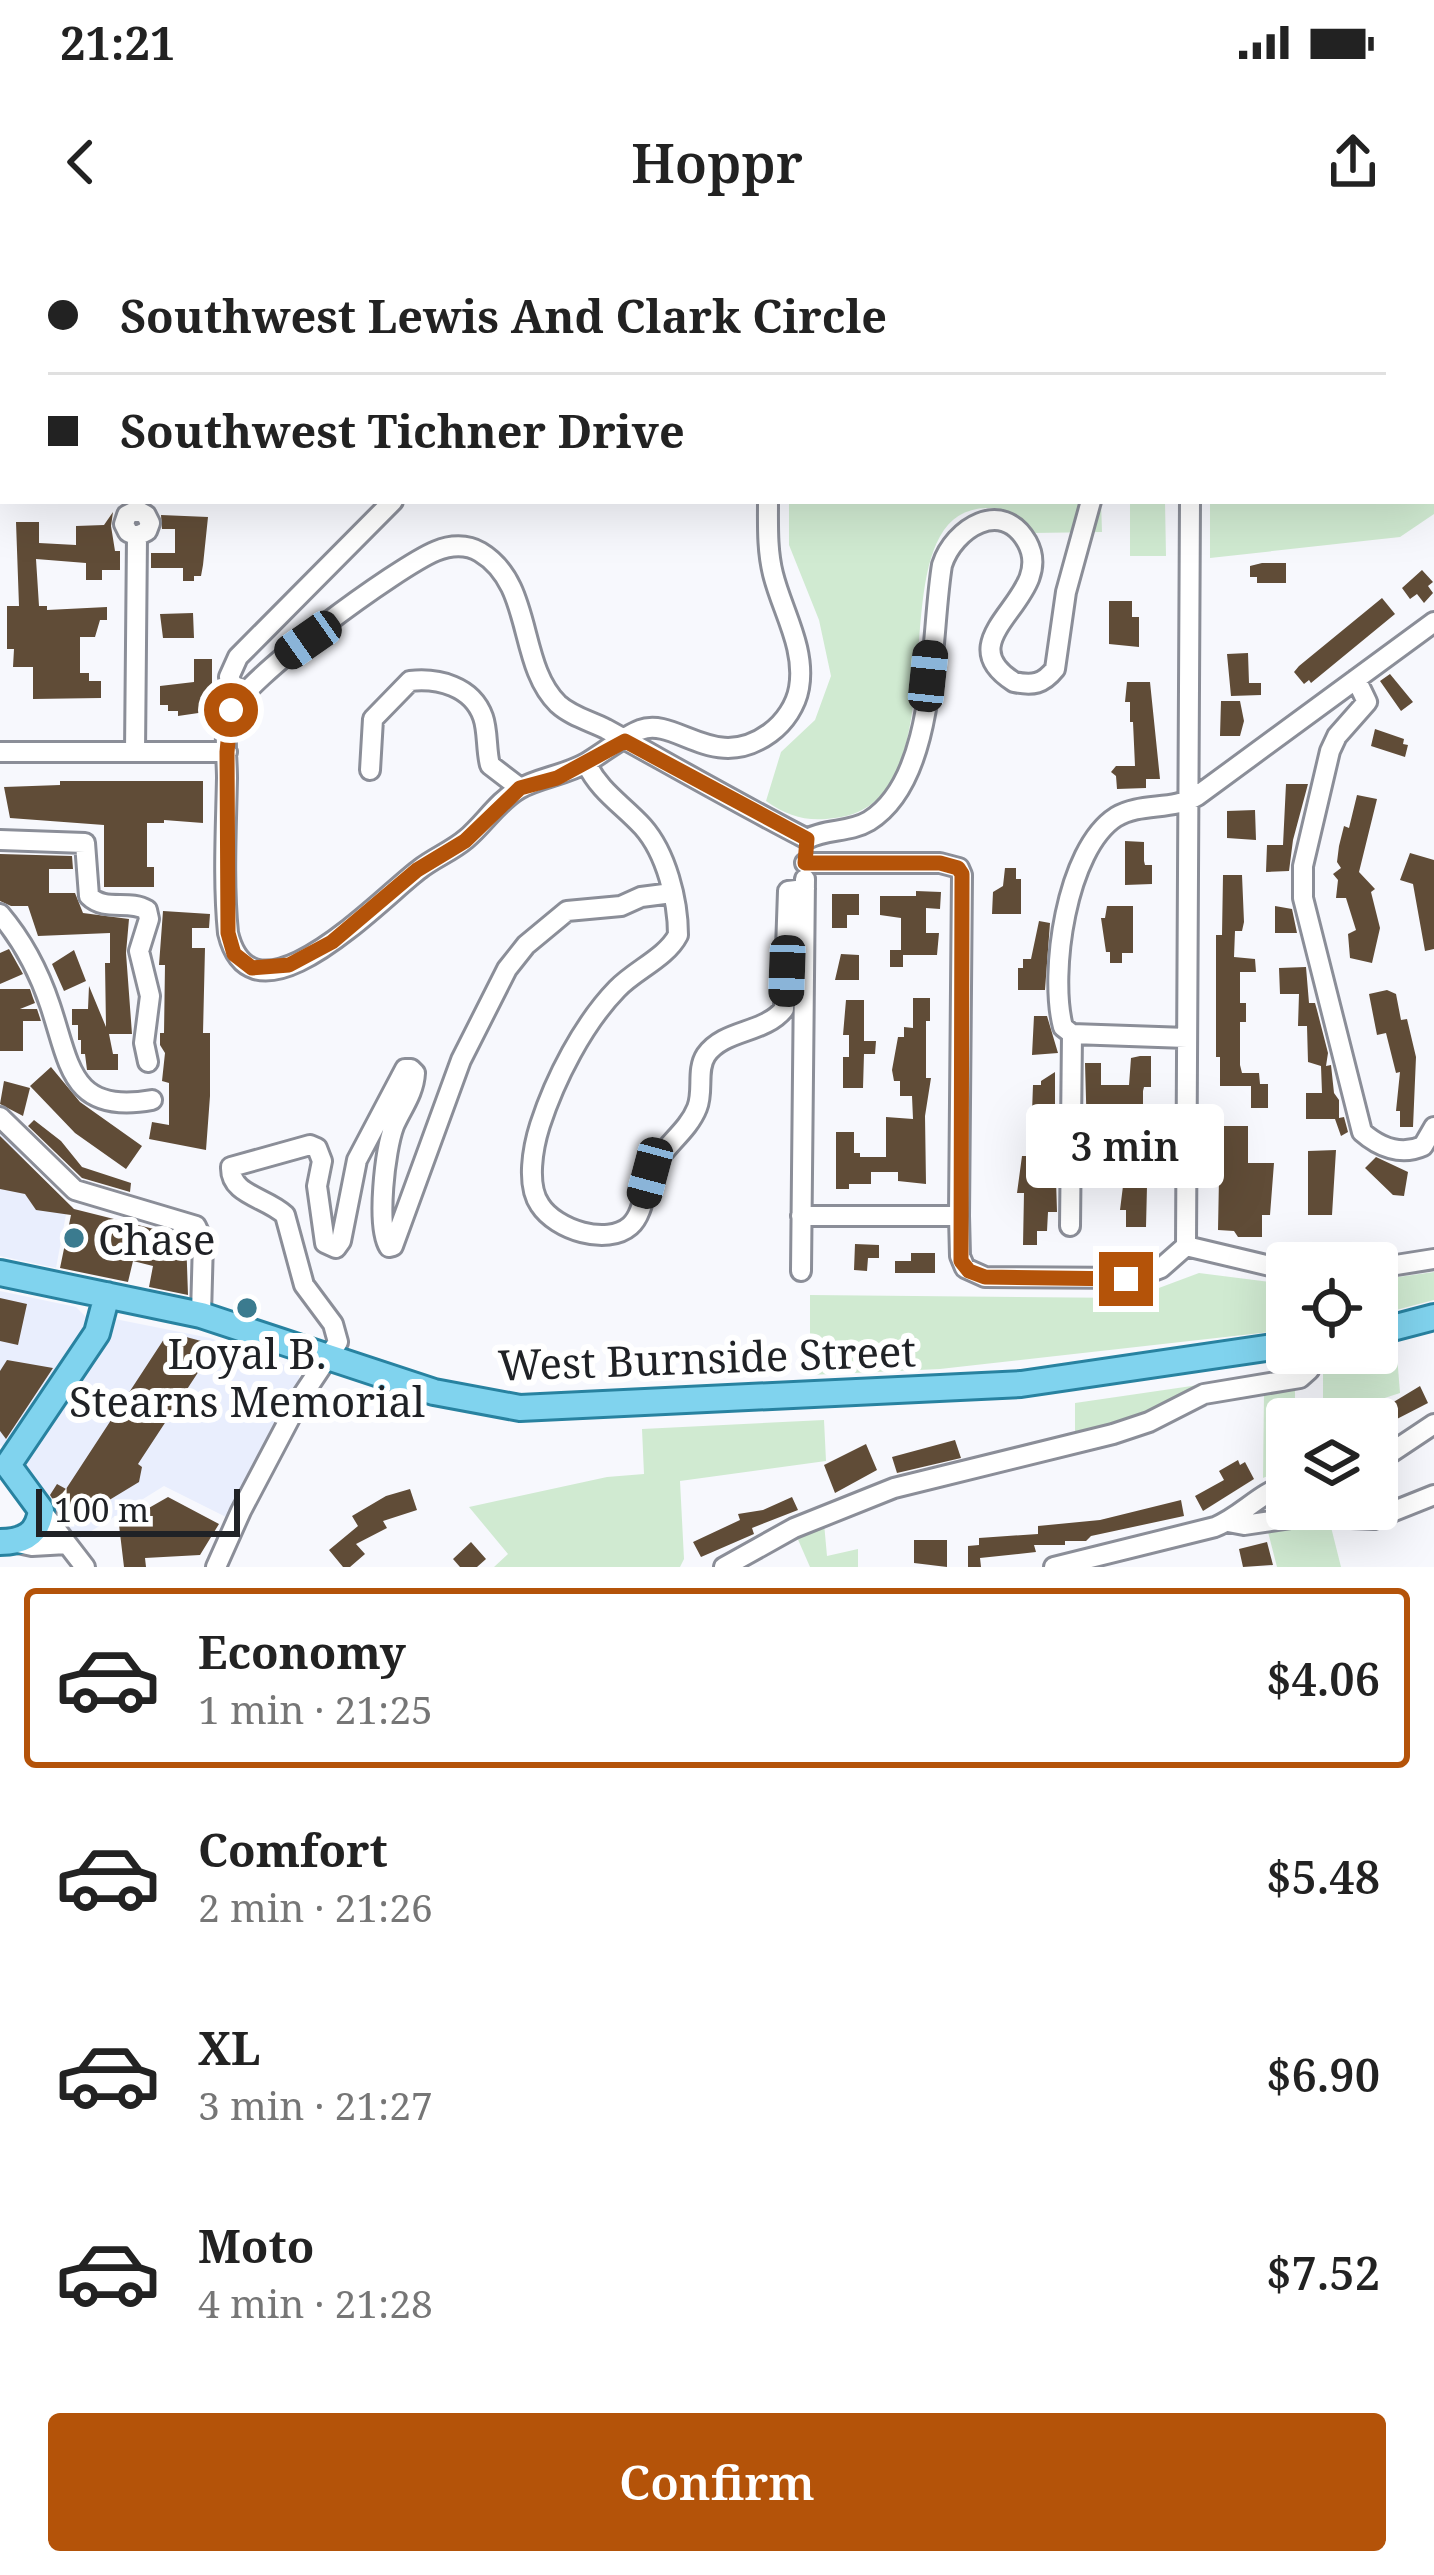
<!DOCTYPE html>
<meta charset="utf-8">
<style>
:root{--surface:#fff;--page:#f2f2f2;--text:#222;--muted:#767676;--line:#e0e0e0;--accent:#b45309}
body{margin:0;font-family:"Noto Serif",serif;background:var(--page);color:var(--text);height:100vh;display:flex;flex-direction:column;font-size:45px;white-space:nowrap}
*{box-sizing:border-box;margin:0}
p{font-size:39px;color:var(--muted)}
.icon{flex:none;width:66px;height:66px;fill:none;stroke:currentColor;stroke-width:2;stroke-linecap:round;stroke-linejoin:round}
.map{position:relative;height:1327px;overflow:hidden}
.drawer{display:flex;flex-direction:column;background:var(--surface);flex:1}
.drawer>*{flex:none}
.banner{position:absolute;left:0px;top:0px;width:1434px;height:264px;box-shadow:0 12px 48px #0002;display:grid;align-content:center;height:264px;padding:0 48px;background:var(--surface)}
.fabs{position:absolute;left:1266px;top:1002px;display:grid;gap:24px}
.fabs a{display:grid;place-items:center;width:132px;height:132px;border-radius:12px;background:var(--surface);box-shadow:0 12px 48px #0002;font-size:60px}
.scale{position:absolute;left:36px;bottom:30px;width:204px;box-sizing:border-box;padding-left:12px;border:6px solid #202226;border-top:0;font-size:33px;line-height:42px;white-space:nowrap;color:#202226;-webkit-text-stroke:9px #fff;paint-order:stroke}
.end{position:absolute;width:54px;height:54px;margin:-27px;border:15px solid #b45309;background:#fff;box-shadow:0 0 0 6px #fff}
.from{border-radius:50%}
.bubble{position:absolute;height:84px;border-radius:12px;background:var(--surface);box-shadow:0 12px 48px #0002;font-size:39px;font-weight:600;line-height:84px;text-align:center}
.car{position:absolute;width:36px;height:72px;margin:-36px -18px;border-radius:15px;box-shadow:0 0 9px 3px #0007;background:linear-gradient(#222 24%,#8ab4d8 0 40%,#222 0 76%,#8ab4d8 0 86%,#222 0)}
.banner b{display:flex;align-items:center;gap:42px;height:114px;font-size:45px}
.banner b+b{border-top:3px solid var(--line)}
.banner i{width:30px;height:30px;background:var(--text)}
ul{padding:21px 0 0;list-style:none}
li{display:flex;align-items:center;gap:36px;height:180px;margin:0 24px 18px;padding:0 24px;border:6px solid transparent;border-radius:12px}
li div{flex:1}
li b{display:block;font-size:45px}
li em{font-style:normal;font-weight:600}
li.selected{border-color:var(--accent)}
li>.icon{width:108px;height:108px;stroke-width:1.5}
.primary-button{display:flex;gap:24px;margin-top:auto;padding:24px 48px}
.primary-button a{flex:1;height:138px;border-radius:12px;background:var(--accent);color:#fff;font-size:48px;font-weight:600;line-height:138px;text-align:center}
.status{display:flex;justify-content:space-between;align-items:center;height:84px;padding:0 60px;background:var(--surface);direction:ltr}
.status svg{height:33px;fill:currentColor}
header{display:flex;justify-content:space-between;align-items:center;height:156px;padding:0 48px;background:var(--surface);font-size:54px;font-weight:600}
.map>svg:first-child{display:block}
</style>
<div class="status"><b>21:21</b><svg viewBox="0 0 49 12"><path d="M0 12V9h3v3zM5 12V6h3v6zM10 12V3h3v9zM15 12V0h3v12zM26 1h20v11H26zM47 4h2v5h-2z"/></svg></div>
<header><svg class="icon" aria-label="back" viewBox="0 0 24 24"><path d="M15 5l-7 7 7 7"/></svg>Hoppr<svg class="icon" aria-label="share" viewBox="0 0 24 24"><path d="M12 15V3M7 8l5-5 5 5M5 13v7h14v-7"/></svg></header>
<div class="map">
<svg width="1434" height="1327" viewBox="0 0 1434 1327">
<rect width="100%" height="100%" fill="#f7f8fd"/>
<path fill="#e9eefd" d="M 0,889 L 35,933 L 68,964 L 56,1028 L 0,1016 Z
M 0,1051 L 76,1067 L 86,1077 L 88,1086 L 8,1210 L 0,1205 Z
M 110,1078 L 210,1098 L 299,1130 L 299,1143 L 228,1278 L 164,1246 L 72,1303 L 22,1232 L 20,1219 Z"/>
<path fill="#d0ead1" d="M 731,0 L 1100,0 L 1100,3 L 732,3 Z
M 1201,0 L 1434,0 L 1434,274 L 1400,297 L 1210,318 L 1210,261 L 1431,261 L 1431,3 Z
M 789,261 L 1101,261 L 1102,292 L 1033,293 C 1022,277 1007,267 987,268 C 867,270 973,562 835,578 C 807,582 789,577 766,561 L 781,512 L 815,480 L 831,436 L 819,380 L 789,305 Z
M 1130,261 L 1165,261 L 1166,316 L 1130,316 Z
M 1434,1032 L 1434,1060 L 1377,1075 L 1377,1040 Z
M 1199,1033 L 1287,1044 L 1287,1090 L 940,1129 L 810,1135 L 810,1055 L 1132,1058 Z
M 1397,1115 L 1400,1153 L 1360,1166 L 1360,1179 L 1339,1179 L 1338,1169 L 1323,1171 L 1323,1126 Z
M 1219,1142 L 1194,1148 L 1128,1181 L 1075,1194 L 1075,1163 Z
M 1295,1149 L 1295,1174 L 1303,1175 L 1303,1179 L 1287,1179 L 1287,1228 L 1263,1238 L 1264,1154 Z
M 824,1180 L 826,1221 L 680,1241 L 684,1319 L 680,1327 L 494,1327 L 508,1314 L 469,1267 L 607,1237 L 644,1234 L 642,1189 Z
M 824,1283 L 827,1316 L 858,1309 L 858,1327 L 810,1327 L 796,1295 Z
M 1330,1283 L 1341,1327 L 1277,1327 L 1268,1292 Z"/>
<path fill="#604c37" d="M 113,272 L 111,286 L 115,311 L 120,311 L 120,330 L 102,330 L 102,340 L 86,340 L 86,323 L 36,319 L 39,366 L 47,366 L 47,370 L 107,367 L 107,380 L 100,380 L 95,397 L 80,397 L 80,433 L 89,433 L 89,441 L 101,441 L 101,458 L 33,459 L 33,427 L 13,427 L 14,409 L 7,409 L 7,366 L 19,366 L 16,282 L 39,282 L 39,303 L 76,305 L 76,286 L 104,285 Z
M 161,275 L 208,277 L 203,325 L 201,336 L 194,336 L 194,341 L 183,341 L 183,328 L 151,328 L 151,313 L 175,313 L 175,289 L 162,289 Z
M 1262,323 L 1286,323 L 1286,343 L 1257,343 L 1257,337 L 1250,337 L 1250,326 Z
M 1422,330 L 1433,342 L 1428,346 L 1433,353 L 1424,363 L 1417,354 L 1410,359 L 1402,348 Z
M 1382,358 L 1395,374 L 1311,443 L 1309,440 L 1304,444 L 1294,432 L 1299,426 Z
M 1109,361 L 1132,361 L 1132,377 L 1139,377 L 1139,407 L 1109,404 Z
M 193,373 L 194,398 L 163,398 L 160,374 Z
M 1248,413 L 1249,443 L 1261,443 L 1261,455 L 1231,456 L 1227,414 Z
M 194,419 L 212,419 L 212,471 L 178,476 L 178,471 L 168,471 L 168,465 L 160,465 L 160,446 L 194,442 Z
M 1390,434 L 1413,462 L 1401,471 L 1380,441 Z
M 1127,442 L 1150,442 L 1160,539 L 1146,539 L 1146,548 L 1117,549 L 1116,536 L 1111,532 L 1116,526 L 1135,526 L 1133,482 L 1130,482 L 1130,462 L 1125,462 Z
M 1221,461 L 1240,461 L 1244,481 L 1240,496 L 1220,496 Z
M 1375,489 L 1404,499 L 1403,504 L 1408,505 L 1405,517 L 1371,506 Z
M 60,541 L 203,541 L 203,583 L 164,580 L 164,583 L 147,583 L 147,627 L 154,627 L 154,647 L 104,647 L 104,585 L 10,578 L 4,547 L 60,545 Z
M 1286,544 L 1308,544 L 1293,600 L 1289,631 L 1266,632 L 1267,605 L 1283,605 Z
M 1357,555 L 1377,559 L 1359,632 L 1375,649 L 1371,652 L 1380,688 L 1372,723 L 1350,718 L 1348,694 L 1356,690 L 1346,658 L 1336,658 L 1338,640 L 1333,634 L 1341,628 L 1337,622 L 1339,606 L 1344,586 L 1349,588 Z
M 1255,570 L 1256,600 L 1227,598 L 1227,571 Z
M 1125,601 L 1144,602 L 1144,621 L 1145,625 L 1152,625 L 1152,644 L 1125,645 Z
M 1410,613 L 1434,620 L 1434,709 L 1425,711 L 1413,644 L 1400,640 Z
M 0,614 L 72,616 L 73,629 L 49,629 L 49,653 L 75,653 L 83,673 L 129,679 L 126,713 L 132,794 L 109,794 L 113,814 L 118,814 L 118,830 L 87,830 L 85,814 L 81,814 L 81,800 L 78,800 L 78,785 L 72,785 L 72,769 L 88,769 L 89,746 L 106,787 L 105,723 L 110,723 L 110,693 L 38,696 L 28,666 L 11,666 L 0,661 Z
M 1005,628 L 1016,628 L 1016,639 L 1021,639 L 1021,674 L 992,674 L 993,652 L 1003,646 Z
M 1223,635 L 1242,635 L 1244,682 L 1242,691 L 1235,691 L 1234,717 L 1255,719 L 1256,732 L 1240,732 L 1240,763 L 1246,763 L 1246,782 L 1240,782 L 1240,825 L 1242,833 L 1259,833 L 1260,844 L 1268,844 L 1268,868 L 1251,868 L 1251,846 L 1220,846 L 1220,817 L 1216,817 L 1216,695 L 1222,695 Z
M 916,651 L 941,652 L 940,669 L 926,668 L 926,693 L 939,693 L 937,715 L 903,715 L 903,727 L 890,727 L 890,710 L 901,710 L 901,678 L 880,675 L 880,656 L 916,656 Z
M 832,654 L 859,654 L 859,675 L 847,675 L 847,688 L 832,688 Z
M 1107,666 L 1133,666 L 1133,713 L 1122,713 L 1122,723 L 1110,723 L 1110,712 L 1106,712 L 1101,678 L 1105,678 Z
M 1275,666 L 1292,669 L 1297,693 L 1275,693 Z
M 163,671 L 210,674 L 209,688 L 192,688 L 192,708 L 205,708 L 203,793 L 210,793 L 210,856 L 206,910 L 149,899 L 152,882 L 169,885 L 169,843 L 162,841 L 165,813 L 160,805 L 160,793 L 164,793 L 165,725 L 159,725 Z
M 1039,681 L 1050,683 L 1045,750 L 1018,750 L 1018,728 L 1023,728 L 1023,719 L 1031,719 Z
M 9,709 L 23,734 L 0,744 L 0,713 Z
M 74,710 L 86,741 L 64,751 L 52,724 Z
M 841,714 L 859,715 L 859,740 L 835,740 Z
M 1306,727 L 1309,763 L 1315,763 L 1317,770 L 1328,813 L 1326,826 L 1331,825 L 1334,853 L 1339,860 L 1339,878 L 1344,877 L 1348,892 L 1341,896 L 1335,879 L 1306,879 L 1306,853 L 1322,853 L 1321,826 L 1308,822 L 1307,786 L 1298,786 L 1299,754 L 1280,754 L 1279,728 Z
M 0,749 L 30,749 L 33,758 L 35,763 L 20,769 L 37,769 L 41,781 L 23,781 L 23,811 L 0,811 Z
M 1387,750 L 1396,754 L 1401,780 L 1407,779 L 1416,817 L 1413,887 L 1400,887 L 1400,871 L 1396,871 L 1400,832 L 1396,833 L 1386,793 L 1377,795 L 1369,754 Z
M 913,758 L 930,758 L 930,781 L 926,781 L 926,838 L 931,838 L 925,876 L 926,944 L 898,941 L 898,932 L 871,932 L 871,944 L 849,944 L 849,949 L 836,949 L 836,892 L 854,892 L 854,913 L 860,913 L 860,917 L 886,917 L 886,877 L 913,879 L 912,856 L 900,856 L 900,841 L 894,841 L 892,830 L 898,797 L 904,797 L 904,787 L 913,788 Z
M 846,760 L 864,760 L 864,801 L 876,801 L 875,814 L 864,814 L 863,848 L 843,848 L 843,817 L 849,817 L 849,795 L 843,795 Z
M 1034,776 L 1047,776 L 1058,813 L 1032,815 Z
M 1140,816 L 1151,816 L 1151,847 L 1144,847 L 1143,851 L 1143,921 L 1127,921 L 1125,888 L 1087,894 L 1085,823 L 1101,823 L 1101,845 L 1129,845 L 1131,818 Z
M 51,827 L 80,862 L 142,906 L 126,929 L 75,893 L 30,846 Z
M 1055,832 L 1055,877 L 1041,877 L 1041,872 L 1032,872 L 1033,845 L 1041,845 L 1041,841 Z
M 4,841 L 30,848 L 23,876 L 0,864 Z
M 34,880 L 61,901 L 82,927 L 131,943 L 130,952 L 82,938 L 28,886 Z
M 1220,886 L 1248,886 L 1248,923 L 1274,923 L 1270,975 L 1262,975 L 1262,997 L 1238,997 L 1234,991 L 1218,990 Z
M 0,896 L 74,969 L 186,997 L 188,1055 L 149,1047 L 153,1026 L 133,1021 L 128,1042 L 60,1028 L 71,975 L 36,970 L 25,954 L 0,949 Z
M 1336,910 L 1332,975 L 1308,975 L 1308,911 Z
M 1022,916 L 1041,916 L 1041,940 L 1056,940 L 1057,972 L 1048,972 L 1047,991 L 1037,991 L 1037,1005 L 1023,1005 L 1024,953 L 1017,953 Z
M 1376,917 L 1408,932 L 1404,956 L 1393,955 L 1365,928 Z
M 1123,946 L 1147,946 L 1146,987 L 1126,987 L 1126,970 L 1120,970 Z
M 855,1004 L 879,1005 L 879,1018 L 868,1018 L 867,1031 L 854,1030 Z
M 911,1013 L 935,1013 L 935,1033 L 895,1033 L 895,1021 L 911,1021 Z
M 0,1058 L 27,1064 L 18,1105 L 0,1101 Z
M 175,1094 L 216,1105 L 138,1224 L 142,1227 L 139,1242 L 106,1262 L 94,1256 L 86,1268 L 72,1266 L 64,1277 L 50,1255 L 57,1244 L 66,1249 L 164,1099 Z
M 7,1120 L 53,1128 L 6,1199 L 0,1191 L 0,1131 Z
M 1420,1146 L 1428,1163 L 1393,1181 L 1396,1184 L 1377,1195 L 1377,1172 Z
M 955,1200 L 961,1218 L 897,1233 L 892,1217 Z
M 866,1204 L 877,1230 L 835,1253 L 824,1225 Z
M 1238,1220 L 1240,1225 L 1245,1222 L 1254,1239 L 1203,1271 L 1195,1256 L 1224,1240 L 1219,1231 Z
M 410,1249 L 417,1270 L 383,1281 L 387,1288 L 356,1304 L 365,1314 L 350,1327 L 343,1327 L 329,1310 L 358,1286 L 352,1276 L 386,1256 Z
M 168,1257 L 219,1284 L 200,1315 L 145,1318 L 146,1327 L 124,1327 L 119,1285 Z
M 792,1257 L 798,1270 L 752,1288 L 754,1294 L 701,1317 L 693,1302 L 740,1280 L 738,1274 L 763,1270 Z
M 1181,1260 L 1184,1276 L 1091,1296 L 1086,1301 L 1065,1301 L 1065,1305 L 1034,1305 L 1036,1312 L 980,1318 L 981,1327 L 968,1327 L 968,1306 L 979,1305 L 979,1298 L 1038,1294 L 1038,1286 L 1100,1280 Z
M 914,1300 L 947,1300 L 947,1327 L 914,1323 Z
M 471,1302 L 486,1319 L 477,1327 L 460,1327 L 453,1319 Z
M 1267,1302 L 1273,1325 L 1243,1327 L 1239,1309 Z"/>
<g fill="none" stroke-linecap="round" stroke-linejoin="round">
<defs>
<path id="minor" d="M 708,0 L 709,3
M 1090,0 L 1090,3
M 1192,0 L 1192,3
M 0,181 L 3,181
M 768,261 C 768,285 767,310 773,334 C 782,371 806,408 799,448 C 796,465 785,482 770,493 C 714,534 676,476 640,490 C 626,495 601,514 586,523 C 565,535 538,538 519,549 C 498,561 484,584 466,599 C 452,611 434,618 420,629 C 384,655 253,797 228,693 C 223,642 226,589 227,538 C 227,518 223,492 230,474 C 242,440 399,326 436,311 C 450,305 467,304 480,312 C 534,344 517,424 558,464 C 571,476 590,481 606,489 C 673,526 739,564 807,599
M 1356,439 L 1367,462 L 1337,496 L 1330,511 L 1303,626 L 1303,658 L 1362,892 C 1379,907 1401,916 1423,906 L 1434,887
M 239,459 L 229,437 L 238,417 L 393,261
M 0,512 L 227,512
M 135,512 L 137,296 L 147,291 L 150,283 L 146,275 L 137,270 L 127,275 L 124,284 L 128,292 L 137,296
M 586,523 C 600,552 622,564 643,587 C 666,613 678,660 678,695 C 666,718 635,730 617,749 C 583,784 555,839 540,885 C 533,907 526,945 540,965 C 556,990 607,1006 630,986 C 645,973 644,944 653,927 C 664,906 688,891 697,868 C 704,851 696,830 706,815 C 724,789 764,794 784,769 L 788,651 L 805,649
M 370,530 L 373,479 L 410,441 C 438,438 472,446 483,477 C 488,491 486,510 490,525 L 520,548
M 807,599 C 827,588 849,593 869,581 C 938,538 930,397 942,325 C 954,288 1002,258 1027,302 C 1058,358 943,397 1014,442 C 1033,446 1043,444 1055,429 L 1066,352 L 1091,261
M 0,600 L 85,603 L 89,656 C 105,672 129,659 147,670 L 149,679 L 139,711 L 150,756 L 144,803 L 148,822
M 805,623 L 940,623 L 959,628 L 962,635 L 959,976 L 960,1016 L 965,1028 L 985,1037 L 1135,1038 L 1161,1028 L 1186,1006
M 0,674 C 23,701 39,732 50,765 C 70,824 70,875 152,860
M 1187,798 L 1072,794 L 1063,787 C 1049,734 1066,609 1116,577 C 1141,562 1172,571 1197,556 L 1434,382
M 0,877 L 75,950 L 196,986 L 203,1001 L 201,1075
M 801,976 L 959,976
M 1070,986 L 1072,794
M 1186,1006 L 1190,261
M 1186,1006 L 1287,1030
M 1377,1028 L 1434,1019
M 801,1031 L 805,639
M 1377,1222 L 1434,1184
M 41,1270 L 85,1327
M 1228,1282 L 1244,1285 L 1305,1276 L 1374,1279 L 1434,1255
M 13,1302 L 32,1306 L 67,1304
M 216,1327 L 241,1271 L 300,1159 L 338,1102 L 333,1084 L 304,1045 L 285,975 C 266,957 230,955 231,927 L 310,905 L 317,908 L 322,921 L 317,946 L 325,1003 L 336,1008 L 341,1001 L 357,920 L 405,829 L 411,829 L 415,833 C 414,853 402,868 394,886 C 385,910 376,986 389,1007 L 393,1006 L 461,820 L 507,729 L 526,705 L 567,671 L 621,666 L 641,657 L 672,653
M 724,1327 L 794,1288 L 894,1248 L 1113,1194 L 1149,1182 L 1204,1154 L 1300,1138 L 1309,1130 L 1308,1113
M 1054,1327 L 1215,1287 C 1242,1276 1259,1253 1287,1245"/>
<path id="major" d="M 115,3 L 118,0
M 0,85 L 3,84
M 0,1033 L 201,1075 L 434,1152 L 520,1168 L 1021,1144 L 1287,1105
M 1377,1092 L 1434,1077
M 0,1302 C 24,1302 38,1294 41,1270 L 8,1225 L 97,1093 L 107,1055"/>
</defs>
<use href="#minor" stroke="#8b8e98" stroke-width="24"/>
<use href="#major" stroke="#2882a0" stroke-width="30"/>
<use href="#minor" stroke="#fff" stroke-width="18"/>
<use href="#major" stroke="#80d3ee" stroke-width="24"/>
<path stroke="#616367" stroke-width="3" d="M 0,43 L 3,42"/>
</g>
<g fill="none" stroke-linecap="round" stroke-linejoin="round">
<path stroke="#b45309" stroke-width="15" d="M 231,470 L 227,512 L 228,693 L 234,714 L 252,728 L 289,725 L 332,702 L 417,630 L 465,601 L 520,548 L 557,538 L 625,501 L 807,599 L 805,623 L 940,623 L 958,628 L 962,634 L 961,1021 L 969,1031 L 985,1037 L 1126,1039"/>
</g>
<g fill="#3b7b8f" stroke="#fff" stroke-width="4.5">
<circle cx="74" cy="998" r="12"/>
<circle cx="247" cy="1068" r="12"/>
</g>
<g text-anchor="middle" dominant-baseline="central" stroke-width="12" stroke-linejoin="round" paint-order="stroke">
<g font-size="42" fill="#202226" stroke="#fff" text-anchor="start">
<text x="98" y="998">Chase</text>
<text x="247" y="1112" text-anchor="middle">Loyal B.<tspan x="247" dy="48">Stearns Memorial</tspan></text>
</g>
<g font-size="42" fill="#202226" stroke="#fff">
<text transform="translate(707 1117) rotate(-2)">West Burnside Street</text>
</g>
</g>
</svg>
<div class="fabs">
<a><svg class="icon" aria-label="locate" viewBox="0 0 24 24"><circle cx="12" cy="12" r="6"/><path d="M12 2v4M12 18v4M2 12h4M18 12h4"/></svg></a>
<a><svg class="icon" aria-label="layers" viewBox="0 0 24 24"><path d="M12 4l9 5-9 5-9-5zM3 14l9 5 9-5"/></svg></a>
</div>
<div class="scale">100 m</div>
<i class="end from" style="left:231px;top:470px"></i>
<i class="end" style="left:1126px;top:1039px"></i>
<div class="bubble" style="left:1026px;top:864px;width:198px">3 min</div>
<i class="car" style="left:308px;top:400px;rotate:235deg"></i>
<i class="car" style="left:928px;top:436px;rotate:6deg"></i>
<i class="car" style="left:787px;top:731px;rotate:182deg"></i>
<i class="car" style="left:650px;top:933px;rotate:195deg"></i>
<div class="banner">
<b><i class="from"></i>Southwest Lewis And Clark Circle</b>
<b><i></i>Southwest Tichner Drive</b>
</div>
</div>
<section class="drawer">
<ul>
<li class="selected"><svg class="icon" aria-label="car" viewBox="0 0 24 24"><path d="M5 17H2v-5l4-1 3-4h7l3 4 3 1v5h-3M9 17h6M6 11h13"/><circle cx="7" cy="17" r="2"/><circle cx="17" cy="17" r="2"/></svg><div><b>Economy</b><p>1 min · 21:25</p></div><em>$4.06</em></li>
<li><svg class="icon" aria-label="car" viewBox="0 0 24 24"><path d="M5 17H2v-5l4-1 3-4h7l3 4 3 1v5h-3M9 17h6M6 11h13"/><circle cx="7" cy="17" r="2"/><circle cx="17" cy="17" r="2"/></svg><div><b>Comfort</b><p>2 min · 21:26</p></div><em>$5.48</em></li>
<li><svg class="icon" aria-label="car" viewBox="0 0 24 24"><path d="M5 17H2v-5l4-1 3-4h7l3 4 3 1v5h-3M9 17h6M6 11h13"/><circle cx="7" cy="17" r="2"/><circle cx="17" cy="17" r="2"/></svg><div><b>XL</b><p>3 min · 21:27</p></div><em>$6.90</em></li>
<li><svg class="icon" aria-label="car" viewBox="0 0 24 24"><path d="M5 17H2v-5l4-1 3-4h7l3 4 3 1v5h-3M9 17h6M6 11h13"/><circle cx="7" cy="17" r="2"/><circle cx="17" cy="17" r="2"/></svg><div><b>Moto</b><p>4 min · 21:28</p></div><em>$7.52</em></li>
</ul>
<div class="primary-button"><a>Confirm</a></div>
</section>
